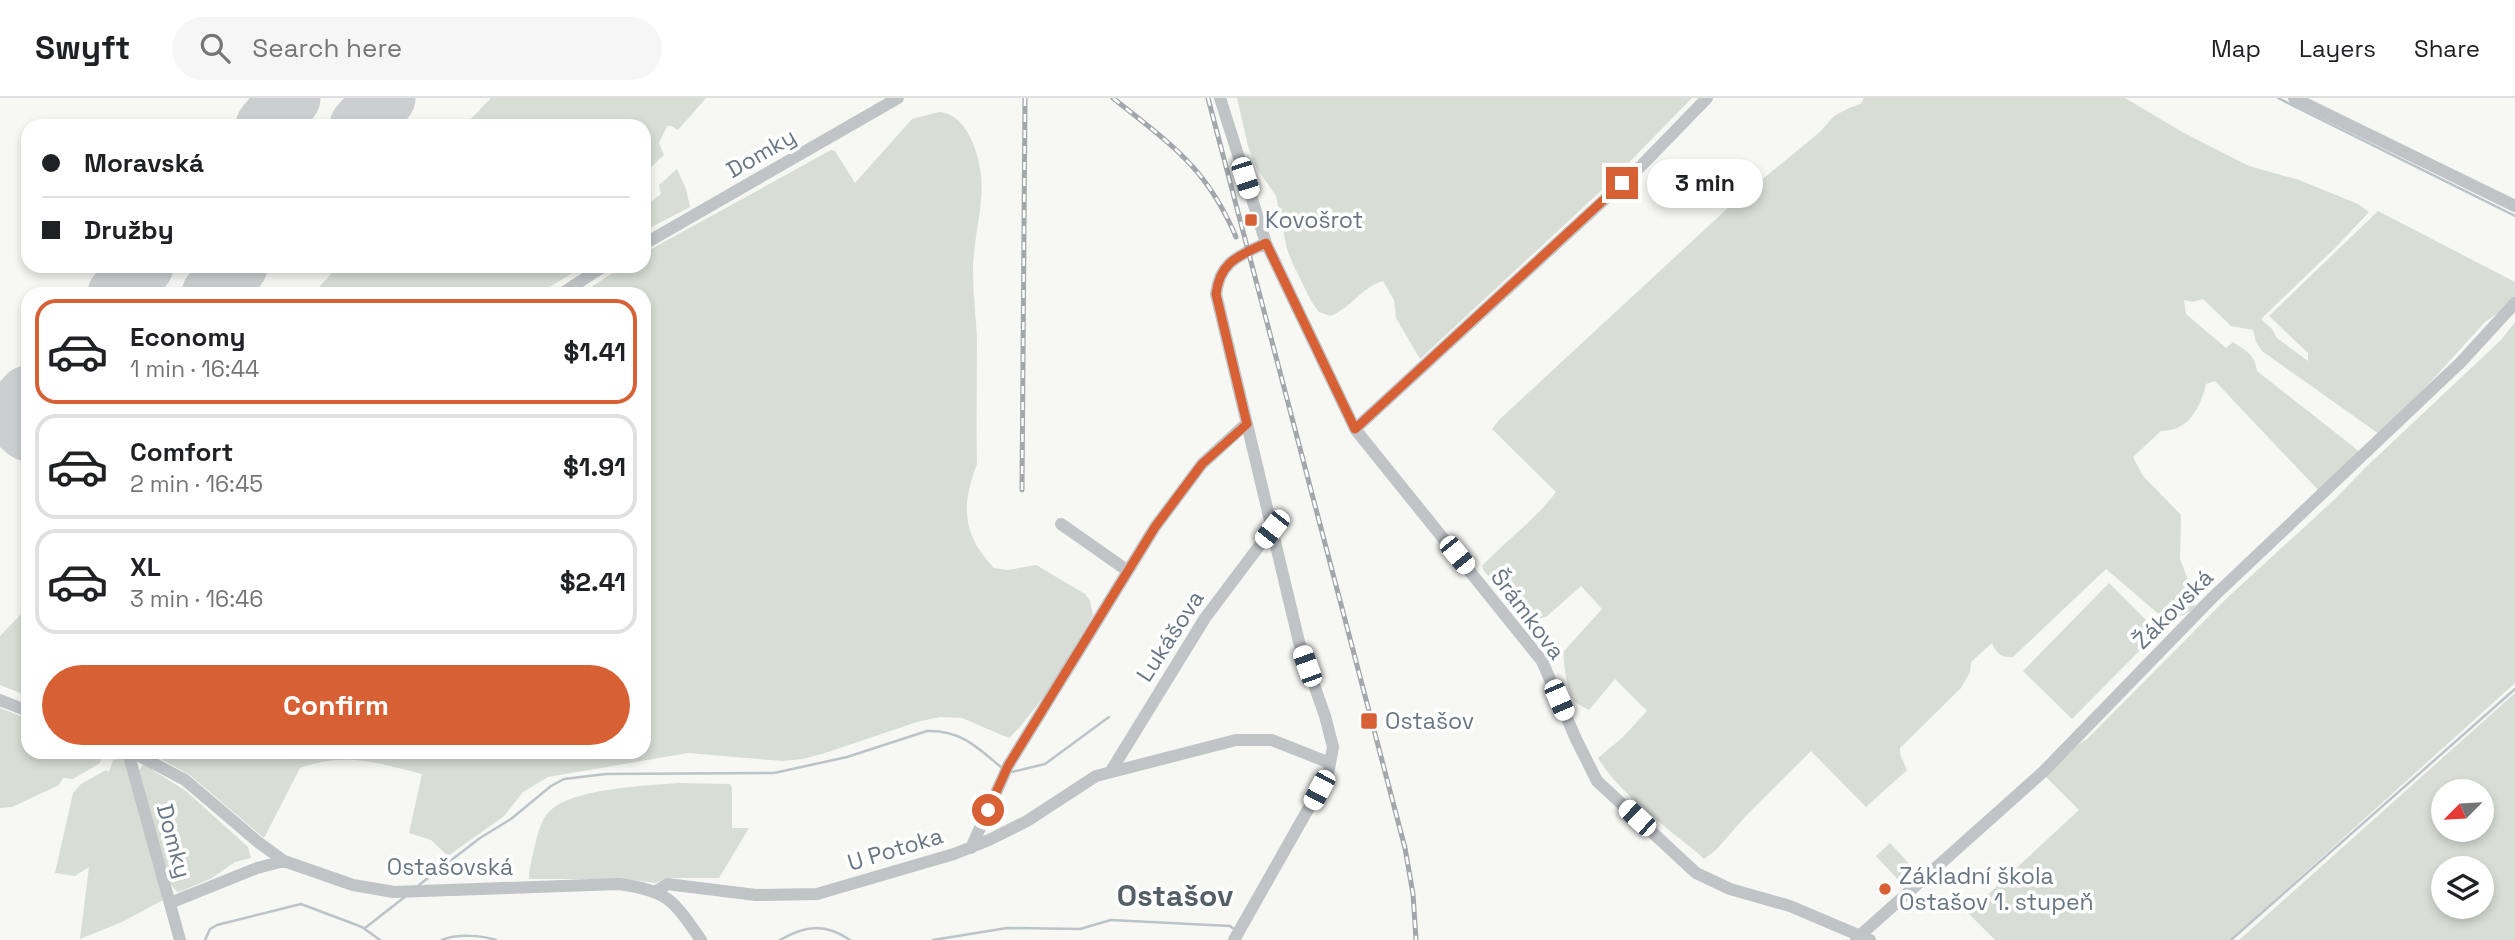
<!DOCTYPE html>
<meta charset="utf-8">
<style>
:root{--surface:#fff;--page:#f6f6f6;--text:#202124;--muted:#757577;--line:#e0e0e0;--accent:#d76134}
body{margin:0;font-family:"Space Grotesk",sans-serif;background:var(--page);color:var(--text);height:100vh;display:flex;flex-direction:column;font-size:26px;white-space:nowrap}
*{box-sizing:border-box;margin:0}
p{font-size:23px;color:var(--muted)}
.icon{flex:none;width:38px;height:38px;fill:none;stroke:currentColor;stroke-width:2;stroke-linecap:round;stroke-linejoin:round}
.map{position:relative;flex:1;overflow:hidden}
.details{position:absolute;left:21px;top:189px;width:630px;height:472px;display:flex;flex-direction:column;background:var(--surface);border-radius:21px;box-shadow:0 4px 10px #0003}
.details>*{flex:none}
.hud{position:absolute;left:21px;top:21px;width:630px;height:154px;border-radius:21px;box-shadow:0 4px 10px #0003;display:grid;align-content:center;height:154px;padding:0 21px;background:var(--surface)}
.needle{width:46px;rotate:246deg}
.tools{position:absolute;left:2431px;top:681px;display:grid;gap:14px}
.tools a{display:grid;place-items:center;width:63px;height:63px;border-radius:50%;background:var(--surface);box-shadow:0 4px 10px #0003;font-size:35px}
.end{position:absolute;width:32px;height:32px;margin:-16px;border:9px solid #d76134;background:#fff;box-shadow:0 0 0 4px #fff}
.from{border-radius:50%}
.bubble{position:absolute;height:49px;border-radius:24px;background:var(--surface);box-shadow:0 4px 10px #0003;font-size:23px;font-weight:800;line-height:49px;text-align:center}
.car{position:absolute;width:21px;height:42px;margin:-21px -10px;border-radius:9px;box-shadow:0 0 5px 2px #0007;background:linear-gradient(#fff 24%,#345 0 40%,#fff 0 76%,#345 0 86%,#fff 0)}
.hud b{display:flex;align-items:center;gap:24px;height:66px;font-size:26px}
.hud b+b{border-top:2px solid var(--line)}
.hud i{width:18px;height:18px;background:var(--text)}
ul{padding:12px 0 0;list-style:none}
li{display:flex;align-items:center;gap:21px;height:105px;margin:0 14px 10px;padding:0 7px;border:4px solid var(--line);border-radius:21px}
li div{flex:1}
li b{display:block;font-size:26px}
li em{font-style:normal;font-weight:800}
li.current{border-color:var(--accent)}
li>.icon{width:63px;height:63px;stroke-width:1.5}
.action{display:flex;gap:14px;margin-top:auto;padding:14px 21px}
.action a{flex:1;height:80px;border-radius:42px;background:var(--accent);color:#fff;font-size:28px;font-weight:800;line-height:80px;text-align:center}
header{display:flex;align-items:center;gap:42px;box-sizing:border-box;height:98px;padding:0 35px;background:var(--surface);border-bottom:2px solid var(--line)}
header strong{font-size:33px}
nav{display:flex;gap:38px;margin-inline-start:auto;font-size:24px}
.search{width:490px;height:63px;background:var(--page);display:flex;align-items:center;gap:18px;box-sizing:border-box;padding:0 24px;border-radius:38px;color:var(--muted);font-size:26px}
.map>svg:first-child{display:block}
</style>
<header>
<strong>Swyft</strong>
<div class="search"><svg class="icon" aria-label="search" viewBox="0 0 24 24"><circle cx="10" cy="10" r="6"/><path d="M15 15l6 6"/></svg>Search here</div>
<nav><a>Map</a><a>Layers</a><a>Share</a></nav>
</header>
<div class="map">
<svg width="2515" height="842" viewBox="0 0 2515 842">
<rect width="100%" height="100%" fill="#f7f7f4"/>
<path fill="#d8ddd5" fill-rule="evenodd" d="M 491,0 L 706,0 L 678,32 L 671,28 L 667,28 L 659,45 L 664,57 L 652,68 L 644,71 L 644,28 L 464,28 Z
M 1237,0 L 1692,0 L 1604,90 L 1420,261 L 1396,220 L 1394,202 L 1383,183 C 1363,188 1350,211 1330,218 L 1319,214 L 1311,203 L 1293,166 L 1287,151 L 1276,98 L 1256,69 L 1248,48 Z
M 1864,0 L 2125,0 L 2184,35 L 2249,68 L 2299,82 L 2358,106 L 2369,114 L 2334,151 L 2261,221 L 2272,231 L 2277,240 L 2308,263 L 2308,255 L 2269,218 L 2378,113 L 2515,184 L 2515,199 L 2501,213 L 2485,224 L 2405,312 L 2379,336 L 2262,253 L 2256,244 L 2253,232 L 2231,228 L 2203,201 L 2193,204 L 2184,202 L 2186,216 L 2226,250 L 2233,244 C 2246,254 2254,254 2257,273 L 2360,354 L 2320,394 L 2215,283 L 2206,286 C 2200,310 2189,333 2161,333 L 2133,359 L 2143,378 L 2181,417 L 2180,461 L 2194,498 L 2195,511 L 2175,521 L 2161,518 L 2106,471 L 2013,559 C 2001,560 1996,555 1992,545 L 1971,564 L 1970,574 L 1961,590 L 1900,650 L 1900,656 L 1907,672 L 1866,709 L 1811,653 L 1744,720 L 1716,752 L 1704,761 C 1693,750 1682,743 1670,733 C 1646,713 1614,687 1598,660 L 1623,639 L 1647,613 L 1615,581 L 1589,612 C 1584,609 1577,606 1574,603 C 1568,596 1562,561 1564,553 L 1602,511 L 1581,488 L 1546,519 L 1528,522 L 1484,473 L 1482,468 C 1506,443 1536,421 1556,394 L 1492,331 L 1500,321 L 1729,109 L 1821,33 L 1834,18 L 1849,10 L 1861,6 Z
M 939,14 C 965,16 976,48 980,70 C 986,103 973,139 973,172 C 973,195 976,219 977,242 C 977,283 976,324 977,366 C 961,408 962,437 994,470 L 1008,472 L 1036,467 L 1085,496 L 1090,503 L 1093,517 L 1049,592 L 1019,630 L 1009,640 L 962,620 L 940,619 L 917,624 L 825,655 L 803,661 L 782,663 L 688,655 L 548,679 L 523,694 L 504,718 L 448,758 L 431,742 L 409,735 L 422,676 C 378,665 351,655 305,668 L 300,670 L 264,740 L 191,678 L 151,655 L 644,654 L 644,196 L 581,196 L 623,168 L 644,168 L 644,155 L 831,52 L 835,53 L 855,85 L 912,21 Z
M 677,71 L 686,91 L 690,109 L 644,133 L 644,104 L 652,103 L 661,96 L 659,87 Z
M 338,168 L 584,168 L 538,196 L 313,196 Z
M 2515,224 L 2515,585 L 2230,842 L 1995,842 L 1968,815 L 2079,712 L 2045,678 L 2079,646 L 2087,641 L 2228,499 L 2335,401 L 2366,369 L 2501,242 Z
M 2109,485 L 2158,534 L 2072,621 L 2023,573 Z
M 28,509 L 28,598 L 0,587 L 0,538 Z
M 2515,595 L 2515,842 L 2239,842 ZM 2443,693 L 2482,693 L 2482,732 L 2443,732 ZM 2443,770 L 2482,770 L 2482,808 L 2443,808 Z
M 0,610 L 28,621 L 28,654 L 103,655 L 100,665 L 73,681 L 63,680 L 59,687 L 12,709 L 0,710 Z
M 123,660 L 126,660 L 163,802 L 122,824 L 80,841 L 89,769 L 75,778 L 55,775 L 73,695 L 81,686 L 106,672 L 109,674 L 113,662 Z
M 143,666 L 186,693 L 248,749 L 251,760 L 235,764 L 212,780 L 182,793 L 177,794 L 169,784 L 139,673 Z
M 678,685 L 730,686 L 732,690 L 732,730 L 749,730 L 719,780 L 665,780 L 656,785 L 626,781 L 529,781 L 529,774 C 533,759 537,728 547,716 C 568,690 645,688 678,685 Z
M 1890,745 L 1915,772 L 1901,785 L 1876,758 Z"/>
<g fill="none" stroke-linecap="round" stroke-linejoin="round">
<path stroke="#bbc4c9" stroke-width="2.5" d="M 2278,0 L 2515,118
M 1012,674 L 1045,666 L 1109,619
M 419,787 L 480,740 L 511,721 L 551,688 L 564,681 L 606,676 L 774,675 L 847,659 L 927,633 C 961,632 977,649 1002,670
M 365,830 L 406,798
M 205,842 L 210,831 L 217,827 L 301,806 L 362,829 L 380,842
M 442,842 C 456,836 481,837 496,842
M 780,842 C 806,827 825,825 850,842
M 933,842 L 1007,830 L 1080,831 L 1111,822 L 1230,828 L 1235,832
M 2231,842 L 2515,591"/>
<path stroke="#cccfd0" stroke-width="61" d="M 266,28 L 290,0
M 360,28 L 385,0
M 118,196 L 143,168
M 212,196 L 237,168
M 28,298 L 11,318 L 28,333"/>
<path stroke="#c0c4c7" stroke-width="12" d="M 1220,0 L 1266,145 C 1239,158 1220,163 1216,196 L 1299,544 L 1325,618 L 1333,649 L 1328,676 L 1234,842
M 2294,0 L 2515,108
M 1266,145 L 1355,331 L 1542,563 L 1576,641 L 1597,683 L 1696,775 L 1730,791 L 1790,808 L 1870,842
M 644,146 L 898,0
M 561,196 L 604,168
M 1355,331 L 1641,68 L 1707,0
M 1061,426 L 1128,473
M 0,602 L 28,613
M 128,654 L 180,842
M 132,654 L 185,682 L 258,744 L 284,763 L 353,787 L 394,794 L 619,786 C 669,793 673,802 701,842
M 1111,673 L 1205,520 L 1272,431
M 971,750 L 1008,668 L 1155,429 L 1202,366 L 1247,325
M 657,793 L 667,786 L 756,797 L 817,796 L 954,756 L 989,742 L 1027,723 L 1096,678 L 1236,642 L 1272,642 L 1330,665
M 170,805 L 257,770 L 284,763
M 1856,841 L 2044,673 L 2212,500 L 2461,264 L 2515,205"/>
<defs>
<path id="rail" d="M 1113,0 C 1170,46 1206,68 1236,139
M 1208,0 L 1405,750 L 1413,796 L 1416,842
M 1022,392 L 1025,0"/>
</defs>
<use href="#rail" stroke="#a2a7ac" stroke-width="5"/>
<use href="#rail" stroke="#fff" stroke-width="2.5" stroke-dasharray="8" stroke-linecap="butt"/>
</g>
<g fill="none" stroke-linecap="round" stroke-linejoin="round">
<path stroke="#d76134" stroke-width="9" d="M 988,712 L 1008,668 L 1155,429 L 1202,366 L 1247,326 L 1216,196 C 1220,163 1239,158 1266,145 L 1355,331 L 1622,85"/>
</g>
<g fill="#d76134" stroke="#fff" stroke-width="2.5">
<rect x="1244" y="115" width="14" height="14" rx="3.5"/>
<rect x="1360" y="614" width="18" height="18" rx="3.5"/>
<circle cx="1885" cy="791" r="7"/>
</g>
<g text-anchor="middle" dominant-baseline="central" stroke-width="7" stroke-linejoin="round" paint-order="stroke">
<g font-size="23" fill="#687683" stroke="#fff">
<text transform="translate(761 55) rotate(-30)">Domky</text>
<text transform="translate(2173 511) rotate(-45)">Žákovská</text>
<text transform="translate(1528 516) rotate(53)">Šrámkova</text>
<text transform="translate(1170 538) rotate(-57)">Lukášova</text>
<text transform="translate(174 743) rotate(75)">Domky</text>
<text transform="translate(895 751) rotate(-17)">U Potoka</text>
<text x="450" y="769">Ostašovská</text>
</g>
<g font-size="23" fill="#687683" stroke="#fff" text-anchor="start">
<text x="1265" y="122">Kovošrot</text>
<text x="1385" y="623">Ostašov</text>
<text x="1899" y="778">Základní škola<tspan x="1899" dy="26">Ostašov 1. stupeň</tspan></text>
</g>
<g font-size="30" font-weight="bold" fill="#555f68" stroke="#fff">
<text x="1175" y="797">Ostašov</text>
</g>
</g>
</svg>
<div class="tools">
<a><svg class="needle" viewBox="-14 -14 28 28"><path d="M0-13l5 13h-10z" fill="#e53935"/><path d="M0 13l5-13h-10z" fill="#757577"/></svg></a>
<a><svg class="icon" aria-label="layers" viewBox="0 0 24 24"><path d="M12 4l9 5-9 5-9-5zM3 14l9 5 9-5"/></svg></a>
</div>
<i class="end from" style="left:988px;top:712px"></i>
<i class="end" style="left:1622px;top:85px"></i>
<div class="bubble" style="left:1647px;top:61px;width:116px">3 min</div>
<i class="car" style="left:1245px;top:80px;rotate:162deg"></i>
<i class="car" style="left:1272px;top:431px;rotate:218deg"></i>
<i class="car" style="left:1457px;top:457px;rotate:141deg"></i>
<i class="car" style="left:1307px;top:568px;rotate:340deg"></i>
<i class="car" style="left:1559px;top:602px;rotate:157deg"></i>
<i class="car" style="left:1319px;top:692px;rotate:208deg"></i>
<i class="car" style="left:1637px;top:720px;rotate:313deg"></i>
<div class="hud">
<b><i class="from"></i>Moravská</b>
<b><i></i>Družby</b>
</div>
<section class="details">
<ul>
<li class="current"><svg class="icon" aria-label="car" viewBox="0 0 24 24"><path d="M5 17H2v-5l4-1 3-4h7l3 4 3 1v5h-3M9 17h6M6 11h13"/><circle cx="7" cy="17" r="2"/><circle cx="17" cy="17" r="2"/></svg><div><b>Economy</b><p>1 min · 16:44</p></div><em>$1.41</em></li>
<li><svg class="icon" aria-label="car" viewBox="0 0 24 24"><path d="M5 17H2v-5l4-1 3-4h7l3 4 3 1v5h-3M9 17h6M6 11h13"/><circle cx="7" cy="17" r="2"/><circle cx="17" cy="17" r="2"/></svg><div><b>Comfort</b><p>2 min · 16:45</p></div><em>$1.91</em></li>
<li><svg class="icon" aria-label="car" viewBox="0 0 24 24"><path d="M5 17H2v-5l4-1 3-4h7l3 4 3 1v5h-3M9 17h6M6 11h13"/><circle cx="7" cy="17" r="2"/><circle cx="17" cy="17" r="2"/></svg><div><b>XL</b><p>3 min · 16:46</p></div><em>$2.41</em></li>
</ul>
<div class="action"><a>Confirm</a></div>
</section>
</div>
